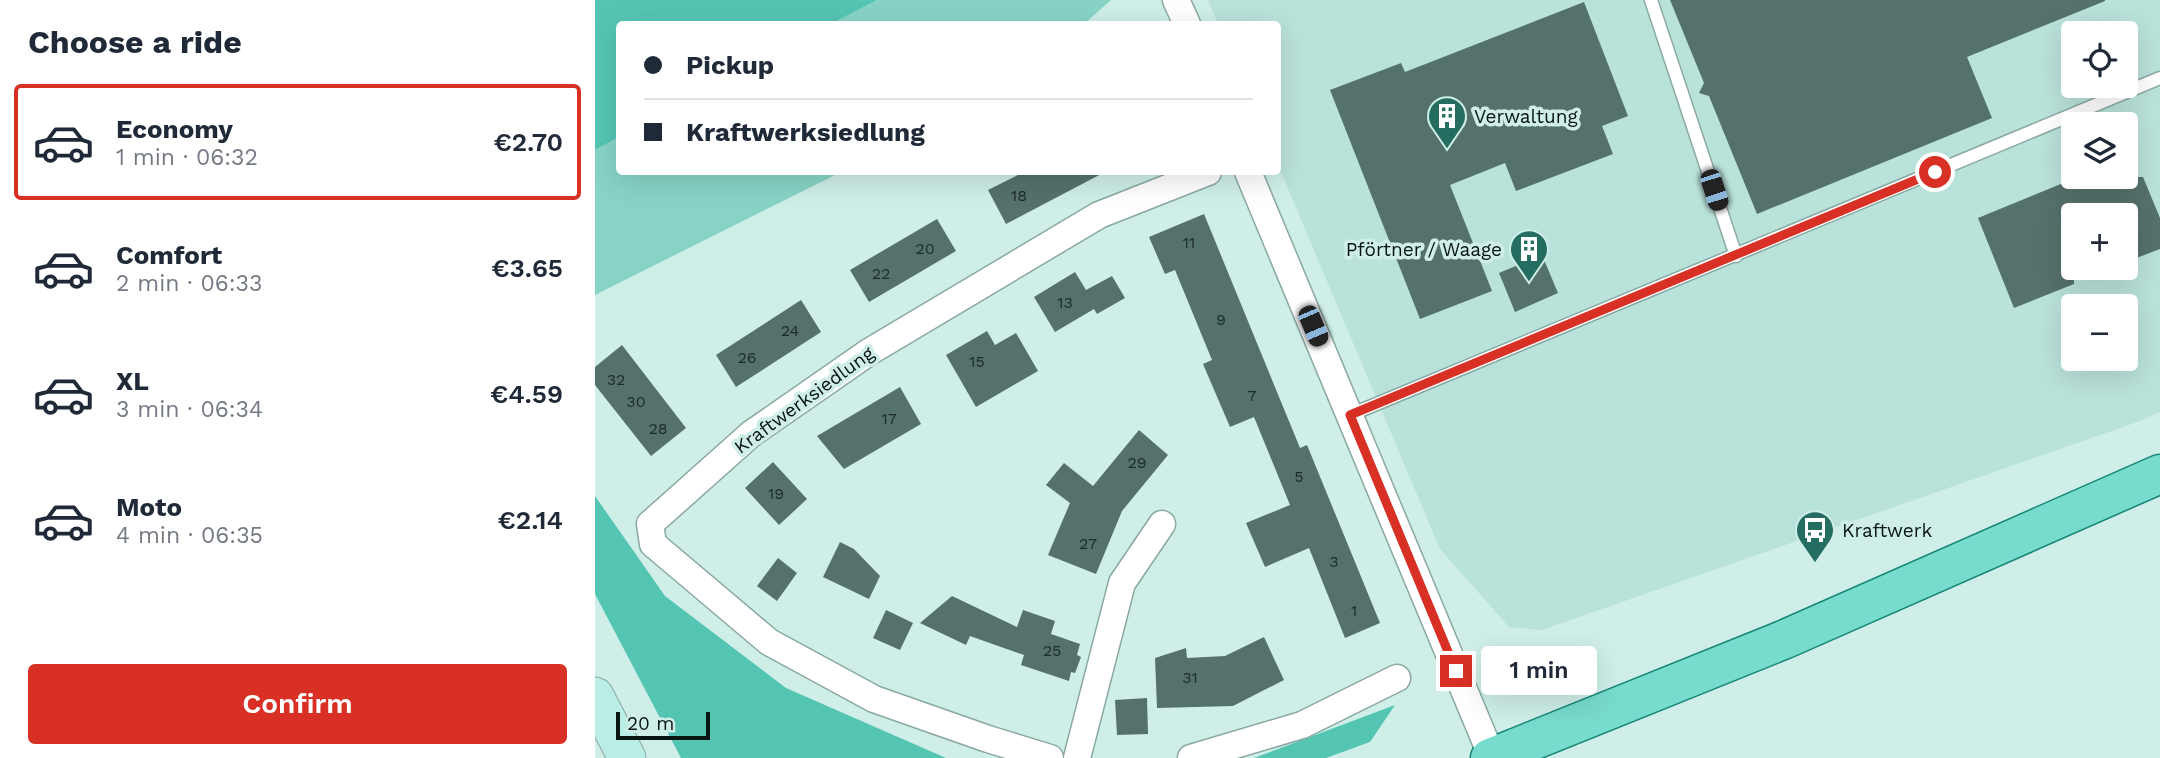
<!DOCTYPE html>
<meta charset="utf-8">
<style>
:root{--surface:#fff;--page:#f2f2f3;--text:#1f2937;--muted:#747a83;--line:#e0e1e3;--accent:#d93025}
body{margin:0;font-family:"Work Sans",sans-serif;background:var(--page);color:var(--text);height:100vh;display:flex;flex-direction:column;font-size:26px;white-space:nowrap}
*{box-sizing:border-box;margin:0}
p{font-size:23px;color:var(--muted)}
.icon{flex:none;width:38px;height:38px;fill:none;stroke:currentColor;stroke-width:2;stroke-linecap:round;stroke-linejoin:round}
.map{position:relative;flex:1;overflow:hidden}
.side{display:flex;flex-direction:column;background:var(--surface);width:595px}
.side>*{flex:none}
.top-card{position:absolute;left:21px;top:21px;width:665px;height:154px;border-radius:7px;box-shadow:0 7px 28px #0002;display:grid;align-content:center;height:154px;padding:0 28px;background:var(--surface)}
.tools{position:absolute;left:1466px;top:21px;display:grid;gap:14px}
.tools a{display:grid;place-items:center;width:77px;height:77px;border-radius:7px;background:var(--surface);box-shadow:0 7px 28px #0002;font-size:35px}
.scale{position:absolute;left:21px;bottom:18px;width:94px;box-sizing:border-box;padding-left:7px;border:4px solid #091512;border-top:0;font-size:19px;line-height:24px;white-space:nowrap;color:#091512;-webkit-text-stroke:5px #ceeee7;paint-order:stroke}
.end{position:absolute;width:32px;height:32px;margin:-16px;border:9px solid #d93025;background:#fff;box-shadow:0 0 0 4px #fff}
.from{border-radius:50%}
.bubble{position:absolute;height:49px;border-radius:7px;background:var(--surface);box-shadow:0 7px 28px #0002;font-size:23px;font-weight:600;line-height:49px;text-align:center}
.car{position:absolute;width:21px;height:42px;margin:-21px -10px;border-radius:9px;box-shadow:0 0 5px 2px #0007;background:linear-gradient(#222 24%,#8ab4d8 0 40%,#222 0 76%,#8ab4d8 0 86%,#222 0)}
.top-card b{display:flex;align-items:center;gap:24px;height:66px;font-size:26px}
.top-card b+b{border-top:2px solid var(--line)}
.top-card i{width:18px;height:18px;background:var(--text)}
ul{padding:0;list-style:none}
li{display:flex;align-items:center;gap:21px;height:116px;margin:0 14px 10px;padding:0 14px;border:4px solid transparent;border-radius:7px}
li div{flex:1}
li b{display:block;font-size:26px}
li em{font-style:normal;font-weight:600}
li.active{border-color:var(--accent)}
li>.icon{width:63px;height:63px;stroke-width:1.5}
h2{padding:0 28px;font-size:32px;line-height:84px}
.cta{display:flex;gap:14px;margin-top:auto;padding:14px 28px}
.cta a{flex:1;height:80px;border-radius:7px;background:var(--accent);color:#fff;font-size:28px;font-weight:600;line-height:80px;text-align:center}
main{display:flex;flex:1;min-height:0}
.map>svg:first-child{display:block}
</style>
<main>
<section class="side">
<h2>Choose a ride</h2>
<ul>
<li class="active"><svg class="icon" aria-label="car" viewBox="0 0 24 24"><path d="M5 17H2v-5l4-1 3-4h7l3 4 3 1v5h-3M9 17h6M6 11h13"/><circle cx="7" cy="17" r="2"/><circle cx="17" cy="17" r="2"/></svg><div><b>Economy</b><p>1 min · 06:32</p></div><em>€2.70</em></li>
<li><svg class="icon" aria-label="car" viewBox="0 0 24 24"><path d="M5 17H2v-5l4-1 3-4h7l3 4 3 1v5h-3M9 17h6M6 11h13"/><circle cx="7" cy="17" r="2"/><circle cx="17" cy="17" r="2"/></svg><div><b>Comfort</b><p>2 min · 06:33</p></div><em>€3.65</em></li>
<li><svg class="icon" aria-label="car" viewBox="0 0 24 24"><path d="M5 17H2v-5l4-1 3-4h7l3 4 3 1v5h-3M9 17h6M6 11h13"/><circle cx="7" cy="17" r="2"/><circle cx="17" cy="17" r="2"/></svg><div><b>XL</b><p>3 min · 06:34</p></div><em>€4.59</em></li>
<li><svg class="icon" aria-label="car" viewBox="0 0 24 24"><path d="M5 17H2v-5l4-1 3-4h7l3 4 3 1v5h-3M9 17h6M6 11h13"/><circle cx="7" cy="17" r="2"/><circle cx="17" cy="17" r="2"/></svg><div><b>Moto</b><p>4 min · 06:35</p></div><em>€2.14</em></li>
</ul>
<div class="cta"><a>Confirm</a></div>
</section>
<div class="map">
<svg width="1565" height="758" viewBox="0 0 1565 758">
<rect width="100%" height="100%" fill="#ceeee7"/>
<path fill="#b9e2da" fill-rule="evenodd" d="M 613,0 L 1565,0 L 1565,412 L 1545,421 L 947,630 L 914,627 L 845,549 L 683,165 L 682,24 L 623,24 ZM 1479,33 L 1531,33 L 1531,86 L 1479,86 ZM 1479,124 L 1531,124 L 1531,177 L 1479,177 ZM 1479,215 L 1531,215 L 1531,268 L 1479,268 ZM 1479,306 L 1531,306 L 1531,359 L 1479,359 Z"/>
<path fill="#87d4c6" d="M 282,0 L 516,0 L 489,24 L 236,24 Z
M 24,137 L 24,172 L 246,172 L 0,295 L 0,150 Z"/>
<path fill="#55c5b3" d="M 0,0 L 282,0 L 236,24 L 24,24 L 24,137 L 0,150 Z
M 0,496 L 70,596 L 191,688 L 351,758 L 86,758 L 0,594 Z
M 800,705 L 775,742 L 731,758 L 659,758 Z"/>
<path fill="#55716b" d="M 1075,0 L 1510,0 L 1510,1 L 1372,57 L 1397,118 L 1162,214 L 1114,96 L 1104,93 L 1109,83 Z
M 989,2 L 1033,116 L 1007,126 L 1018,154 L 921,191 L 910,163 L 855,185 L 897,291 L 825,319 L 735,90 L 806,63 L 810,72 Z
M 429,172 L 510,172 L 411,224 L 393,190 Z
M 1483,177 L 1548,177 L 1565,218 L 1565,249 L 1531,262 L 1531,215 L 1479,215 L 1479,284 L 1419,308 L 1383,218 Z
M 609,214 L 705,448 L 712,445 L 785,623 L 750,638 L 714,548 L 670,567 L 651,523 L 695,505 L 659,417 L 635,427 L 608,364 L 617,360 L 580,270 L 570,274 L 554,237 Z
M 342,219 L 361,251 L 274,302 L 255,270 Z
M 947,255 L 963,293 L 920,312 L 904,273 Z
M 480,272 L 491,290 L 517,276 L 530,298 L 502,314 L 499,309 L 460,332 L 439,297 Z
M 206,300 L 226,332 L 141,387 L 121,355 Z
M 392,331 L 400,345 L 421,333 L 443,371 L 381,407 L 351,355 Z
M 27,345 L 91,428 L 56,456 L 0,385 L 0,367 Z
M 305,387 L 326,424 L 249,469 L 222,436 Z
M 544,430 L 573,455 L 527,511 L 501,574 L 453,555 L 475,503 L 451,485 L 469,463 L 498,486 Z
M 178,462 L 212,499 L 184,525 L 150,488 Z
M 245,542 L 259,549 L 285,576 L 274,599 L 228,577 Z
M 183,558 L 202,573 L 182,601 L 162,586 Z
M 357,596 L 422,627 L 428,610 L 460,621 L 456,634 L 485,644 L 482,655 L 486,657 L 480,673 L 476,672 L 474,681 L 426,665 L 429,655 L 375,636 L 371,645 L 325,623 Z
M 291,610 L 318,623 L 305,650 L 278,638 Z
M 669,637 L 689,680 L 638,706 L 562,708 L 560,658 L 591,648 L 592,658 L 630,656 Z
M 552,698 L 553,734 L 522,735 L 520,700 Z"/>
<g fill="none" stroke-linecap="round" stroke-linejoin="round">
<defs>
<path id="service" d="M 1056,0 L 1141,256
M 755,415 L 1565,78"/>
<path id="minor" d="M 581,0 L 592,24
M 653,172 L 897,757
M 455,758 L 393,739 L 279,699 L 174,642 L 58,544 L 55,524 L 156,434 L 274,352 L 504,215 L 613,172
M 482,758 L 527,583 L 567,524
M 596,758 L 707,725 L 802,678"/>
<path id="secondary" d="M 0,696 L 32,758"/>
<path id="primary" d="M 895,758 L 1188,640 L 1565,474"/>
</defs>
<use href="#service" stroke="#8aa8a2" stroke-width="15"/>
<use href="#minor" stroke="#8aa8a2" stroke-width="29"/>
<use href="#secondary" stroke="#8aa8a2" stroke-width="39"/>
<use href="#primary" stroke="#158677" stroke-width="41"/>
<use href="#service" stroke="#fff" stroke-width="12"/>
<use href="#minor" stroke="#fff" stroke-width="26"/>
<use href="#secondary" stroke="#bbede7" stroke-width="37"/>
<use href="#primary" stroke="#77dbce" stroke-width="38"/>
</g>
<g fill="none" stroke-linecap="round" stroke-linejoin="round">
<path stroke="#d93025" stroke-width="9" d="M 861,671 L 755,415 L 1340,172"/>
</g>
<defs>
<symbol id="building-pin" viewBox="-11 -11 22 30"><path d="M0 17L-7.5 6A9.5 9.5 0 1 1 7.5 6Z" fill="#256c61" stroke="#ceeee7"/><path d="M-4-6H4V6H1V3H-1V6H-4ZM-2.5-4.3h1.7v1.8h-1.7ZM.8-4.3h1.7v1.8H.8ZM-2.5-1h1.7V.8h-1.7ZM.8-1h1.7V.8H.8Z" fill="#fff"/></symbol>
<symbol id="bus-pin" viewBox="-11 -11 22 30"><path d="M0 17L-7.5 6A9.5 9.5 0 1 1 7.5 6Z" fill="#256c61" stroke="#ceeee7"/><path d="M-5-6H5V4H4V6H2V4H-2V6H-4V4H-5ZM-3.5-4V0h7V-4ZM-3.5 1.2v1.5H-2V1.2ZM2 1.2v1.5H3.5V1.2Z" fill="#fff"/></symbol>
</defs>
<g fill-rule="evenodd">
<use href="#building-pin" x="830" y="94" width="44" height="60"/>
<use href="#building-pin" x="912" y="227" width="44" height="60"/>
<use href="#bus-pin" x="1198" y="508" width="44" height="60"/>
</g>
<g text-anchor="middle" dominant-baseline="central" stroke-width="7" stroke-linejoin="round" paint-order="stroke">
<g font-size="16" fill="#1c2c28">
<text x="424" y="195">18</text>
<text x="594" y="242">11</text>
<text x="330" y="248">20</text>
<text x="286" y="273">22</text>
<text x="470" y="302">13</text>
<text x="626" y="319">9</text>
<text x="195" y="330">24</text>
<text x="152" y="357">26</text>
<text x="382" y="361">15</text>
<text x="21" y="379">32</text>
<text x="657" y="395">7</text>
<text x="41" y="401">30</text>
<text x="294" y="418">17</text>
<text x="63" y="428">28</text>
<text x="542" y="462">29</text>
<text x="704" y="476">5</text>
<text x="181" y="493">19</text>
<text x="493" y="543">27</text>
<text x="739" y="561">3</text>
<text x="759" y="610">1</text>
<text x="457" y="650">25</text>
<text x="595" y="677">31</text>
</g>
<g font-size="19" fill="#091512" stroke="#ceeee7" text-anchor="start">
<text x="879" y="116">Verwaltung</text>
<text x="907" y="249" text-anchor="end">Pförtner / Waage</text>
<text x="1247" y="530">Kraftwerk</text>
</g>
<g font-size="19" fill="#091512" stroke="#ceeee7">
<text transform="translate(209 400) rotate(-36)">Kraftwerksiedlung</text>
</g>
</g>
</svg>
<div class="tools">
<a><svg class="icon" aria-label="locate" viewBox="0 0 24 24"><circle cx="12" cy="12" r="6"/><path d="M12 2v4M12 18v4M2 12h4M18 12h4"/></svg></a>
<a><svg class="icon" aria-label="layers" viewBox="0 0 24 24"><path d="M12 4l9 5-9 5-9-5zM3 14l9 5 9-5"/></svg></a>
<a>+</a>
<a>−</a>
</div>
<div class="scale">20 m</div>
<i class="end from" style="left:1340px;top:172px"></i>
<i class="end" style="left:861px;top:671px"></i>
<div class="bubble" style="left:886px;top:646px;width:116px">1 min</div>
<i class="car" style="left:1119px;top:190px;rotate:162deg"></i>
<i class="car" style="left:718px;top:326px;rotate:157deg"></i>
<div class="top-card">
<b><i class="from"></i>Pickup</b>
<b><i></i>Kraftwerksiedlung</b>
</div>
</div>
</main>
